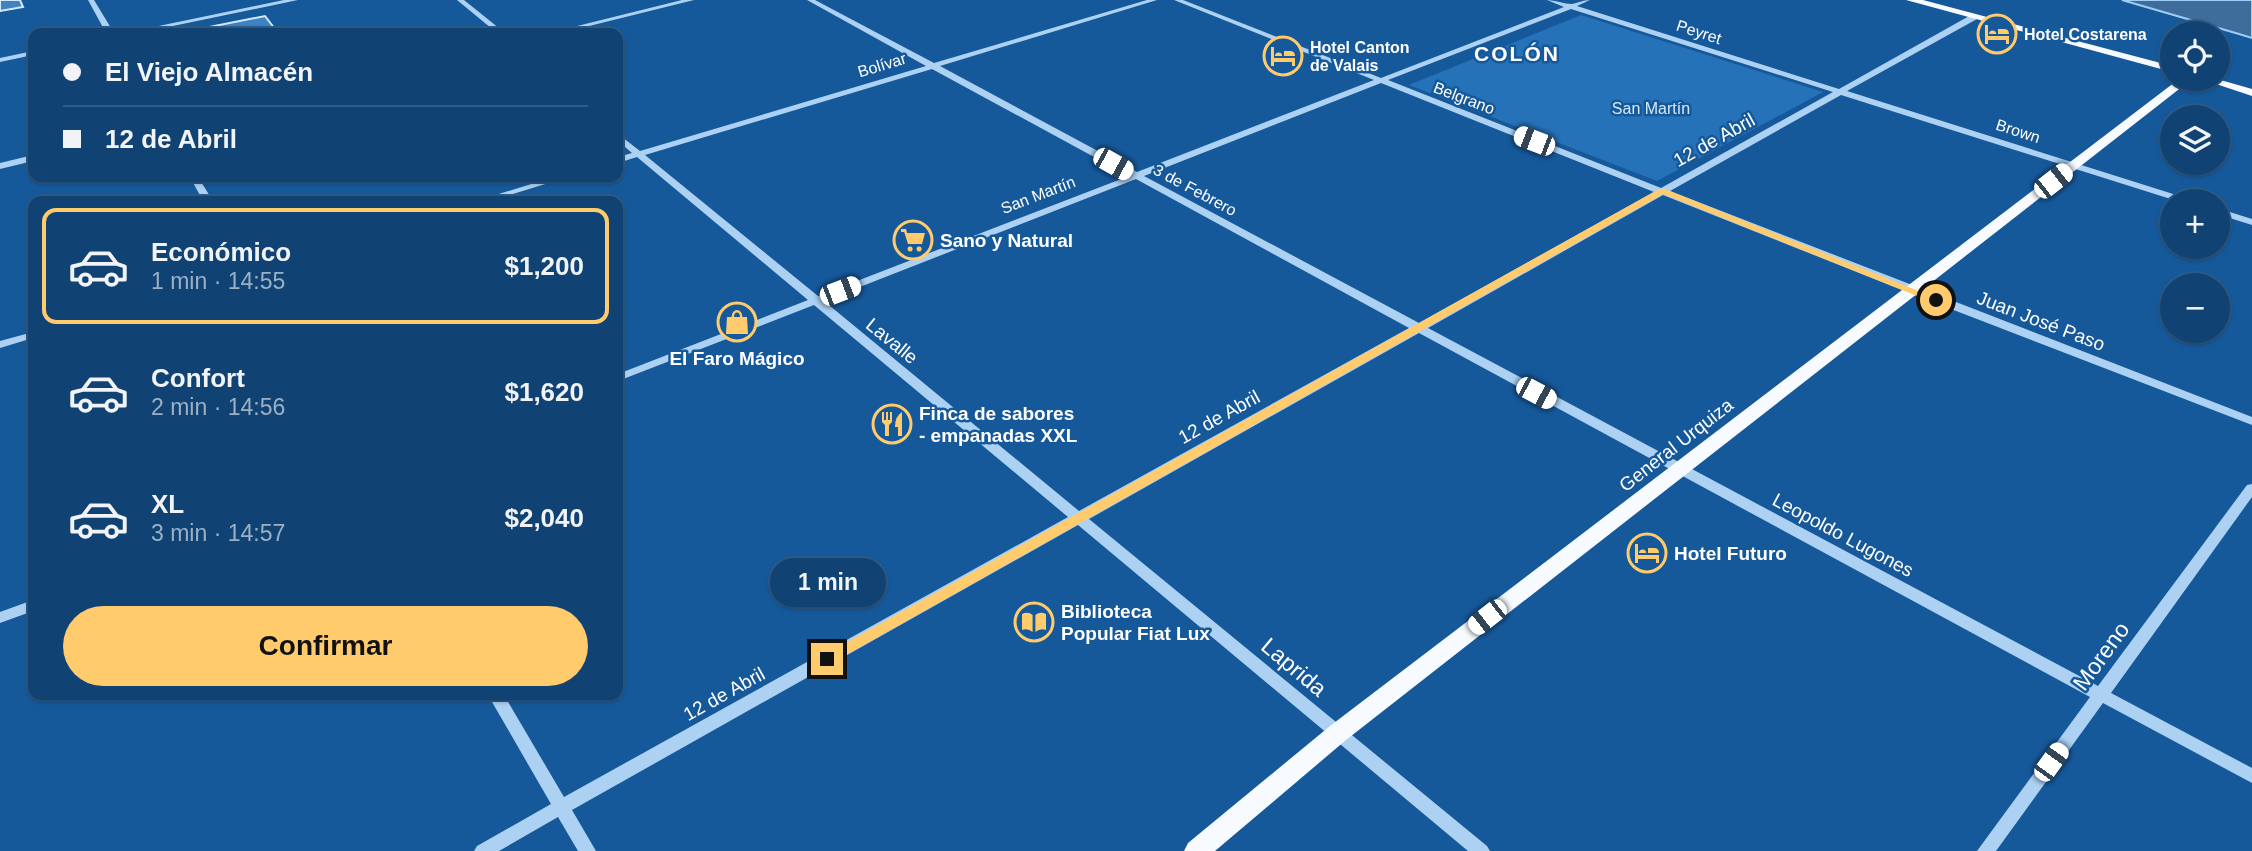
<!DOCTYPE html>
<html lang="es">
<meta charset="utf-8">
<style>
:root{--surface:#104374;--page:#1e4e7c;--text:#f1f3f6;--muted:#9cb0c5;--line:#305c86;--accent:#ffcb6d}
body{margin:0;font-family:Arial,sans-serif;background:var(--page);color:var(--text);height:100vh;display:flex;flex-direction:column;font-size:26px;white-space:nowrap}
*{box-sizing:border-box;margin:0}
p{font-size:23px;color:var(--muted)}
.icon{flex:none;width:38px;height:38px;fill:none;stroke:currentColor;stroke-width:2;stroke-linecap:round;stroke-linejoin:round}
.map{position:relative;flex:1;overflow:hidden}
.details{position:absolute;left:28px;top:196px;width:595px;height:504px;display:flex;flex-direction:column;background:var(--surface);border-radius:14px;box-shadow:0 2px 5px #0004,0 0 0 2px var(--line)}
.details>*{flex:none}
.top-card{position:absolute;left:28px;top:28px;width:595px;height:154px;border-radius:14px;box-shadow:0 2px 5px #0004,0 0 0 2px var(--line);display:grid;align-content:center;height:154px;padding:0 35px;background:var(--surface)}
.tools{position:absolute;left:2160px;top:21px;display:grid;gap:14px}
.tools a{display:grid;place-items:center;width:70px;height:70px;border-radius:50%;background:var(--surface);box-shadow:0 2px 5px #0004,0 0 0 2px var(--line);font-size:35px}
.end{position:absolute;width:32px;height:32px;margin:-16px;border:9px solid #ffcb6d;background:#111;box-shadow:0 0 0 4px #111}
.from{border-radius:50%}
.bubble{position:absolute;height:49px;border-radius:24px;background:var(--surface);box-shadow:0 2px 5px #0004,0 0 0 2px var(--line);font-size:23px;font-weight:800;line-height:49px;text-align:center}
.car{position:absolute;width:21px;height:42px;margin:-21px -10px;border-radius:9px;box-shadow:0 0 5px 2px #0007;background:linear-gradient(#fff 24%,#345 0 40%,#fff 0 76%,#345 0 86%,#fff 0)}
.top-card b{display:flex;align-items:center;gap:24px;height:66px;font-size:26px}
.top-card b+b{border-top:2px solid var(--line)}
.top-card i{width:18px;height:18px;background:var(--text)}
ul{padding:12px 0 0;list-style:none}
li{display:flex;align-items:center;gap:21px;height:116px;margin:0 14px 10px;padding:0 21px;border:4px solid transparent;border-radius:14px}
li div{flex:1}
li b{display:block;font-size:26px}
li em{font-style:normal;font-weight:800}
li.on{border-color:var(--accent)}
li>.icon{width:63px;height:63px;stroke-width:1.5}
.button{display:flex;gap:14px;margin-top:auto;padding:14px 35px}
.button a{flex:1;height:80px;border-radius:42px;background:var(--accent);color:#111;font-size:28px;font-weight:800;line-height:80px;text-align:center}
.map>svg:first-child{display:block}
</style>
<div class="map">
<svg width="2252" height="851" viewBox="0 0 2252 851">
<rect width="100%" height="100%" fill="#16599b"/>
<path fill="#2672b8" d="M 1581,15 L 1823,92 L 1657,181 L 1409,85 Z"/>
<path fill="#3e6d9c" stroke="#9ecdf5" stroke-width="2" d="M 2122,0 L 2252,0 L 2252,38 L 2239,34 Z"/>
<path fill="#3f82c1" stroke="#d4e9fd" stroke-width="2" d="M 0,0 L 20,0 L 23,7 L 0,11 Z
M 265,16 L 278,33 L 179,33 Z"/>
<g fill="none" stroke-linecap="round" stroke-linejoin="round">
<path fill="#acd1f2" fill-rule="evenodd" d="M 88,0 L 94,0 L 114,33 L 106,33 Z
M 284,0 L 298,0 L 139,33 L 125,33 Z
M 457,0 L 464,0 L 505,33 L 497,33 Z
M 682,0 L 694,0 L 561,33 L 549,33 Z
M 807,0 L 815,0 L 934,63 L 1147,0 L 1157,0 L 940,66 L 1137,172 L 1374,80 L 1174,0 L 1183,0 L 1381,78 L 1564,7 L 1547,0 C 1555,0 1564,4 1572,4 C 1578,3 1583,0 1590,0 L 1577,6 L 1839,89 L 1971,15 L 1977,15 L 1977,19 L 1847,91 L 2189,199 L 2191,201 L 2177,201 L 1841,95 L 1670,191 L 2252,417 L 2252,425 L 1907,292 L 1663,195 L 1428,328 L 2098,686 L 2247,485 L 2252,484 L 2252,497 L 2111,693 L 2252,768 L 2252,783 L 2103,703 L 1996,851 L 1977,851 L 2090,697 L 1419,333 L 1089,519 L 1487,846 L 1490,851 L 1468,851 L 1078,525 L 572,810 L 596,851 L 578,851 L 558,817 L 499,851 L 474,851 L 477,846 L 551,804 L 488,695 L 504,695 L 564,797 L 1068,517 L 814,305 L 618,381 L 618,374 L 808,300 L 637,157 L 618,163 L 618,157 L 632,153 L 618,141 L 618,134 L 640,151 L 926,66 ZM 1571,9 L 1833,92 L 1661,188 L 1388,80 ZM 932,69 L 1129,176 L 818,296 L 645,155 ZM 1381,83 L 1654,192 L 1419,323 L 1144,176 ZM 1136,179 L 1409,328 L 1079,511 L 824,301 Z
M 33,51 L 33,55 L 0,62 L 0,58 Z
M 33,155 L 33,161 L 0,169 L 0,163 Z
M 190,177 L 198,177 L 213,201 L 203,201 Z
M 554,177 L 568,177 L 490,201 L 476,201 Z
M 2217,208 L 2252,219 L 2252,225 L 2217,214 Z
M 33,332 L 33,338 L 0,348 L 0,341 Z
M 33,600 L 33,611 L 0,623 L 0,612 Z"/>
<path fill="#f7fbff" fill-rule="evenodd" d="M 1906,0 L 1923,0 L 2172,66 L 2172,72 Z
M 2179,79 L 2192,79 L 1346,740 L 1215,851 L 1184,851 L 1188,843 L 1330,726 Z
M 2201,79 L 2217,79 L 2252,89 L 2252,96 Z"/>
</g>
<path fill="#ffcb6d" d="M 1659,189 L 1665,189 L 1941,300 L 1932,302 L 1663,194 L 832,663 L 822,663 L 822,656 Z"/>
<defs>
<symbol id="hotel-ring" viewBox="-11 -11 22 22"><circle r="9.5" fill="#16599b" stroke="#ffcb6d" stroke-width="1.5"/><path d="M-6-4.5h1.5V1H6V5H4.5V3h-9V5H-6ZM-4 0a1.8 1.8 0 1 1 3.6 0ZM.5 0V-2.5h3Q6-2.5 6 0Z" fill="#ffcb6d"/></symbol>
<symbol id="supermarket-ring" viewBox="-11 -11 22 22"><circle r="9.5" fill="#16599b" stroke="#ffcb6d" stroke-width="1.5"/><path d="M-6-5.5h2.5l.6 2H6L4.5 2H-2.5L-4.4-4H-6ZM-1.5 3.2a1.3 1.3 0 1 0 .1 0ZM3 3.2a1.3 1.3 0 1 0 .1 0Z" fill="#ffcb6d"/></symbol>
<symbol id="shop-ring" viewBox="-11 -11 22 22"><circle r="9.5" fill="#16599b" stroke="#ffcb6d" stroke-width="1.5"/><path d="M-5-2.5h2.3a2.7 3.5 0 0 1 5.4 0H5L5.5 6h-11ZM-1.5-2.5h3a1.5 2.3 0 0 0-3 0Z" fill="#ffcb6d"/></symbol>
<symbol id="restaurant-ring" viewBox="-11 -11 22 22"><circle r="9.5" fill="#16599b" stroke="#ffcb6d" stroke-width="1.5"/><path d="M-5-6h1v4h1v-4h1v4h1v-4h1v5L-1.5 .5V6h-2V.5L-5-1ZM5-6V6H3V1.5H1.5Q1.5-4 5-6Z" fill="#ffcb6d"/></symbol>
<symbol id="library-ring" viewBox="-11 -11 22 22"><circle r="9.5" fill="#16599b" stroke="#ffcb6d" stroke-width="1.5"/><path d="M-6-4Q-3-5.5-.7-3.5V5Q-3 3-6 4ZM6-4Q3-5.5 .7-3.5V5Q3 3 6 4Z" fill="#ffcb6d"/></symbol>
</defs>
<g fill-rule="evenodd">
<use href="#hotel-ring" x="1975" y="12" width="44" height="44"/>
<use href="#hotel-ring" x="1261" y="34" width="44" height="44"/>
<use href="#supermarket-ring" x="891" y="218" width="44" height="44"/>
<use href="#shop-ring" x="715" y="300" width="44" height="44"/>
<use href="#restaurant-ring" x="870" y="402" width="44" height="44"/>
<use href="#hotel-ring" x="1625" y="531" width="44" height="44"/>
<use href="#library-ring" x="1012" y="600" width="44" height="44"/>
</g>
<g text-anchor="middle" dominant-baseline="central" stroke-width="5" stroke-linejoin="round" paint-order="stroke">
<g font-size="16" fill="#fff" stroke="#16599b">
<text transform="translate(1699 32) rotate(18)">Peyret</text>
<text transform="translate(882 65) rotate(-17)">Bolívar</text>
<text transform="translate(1464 98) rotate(21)">Belgrano</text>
<text transform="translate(2018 131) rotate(18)">Brown</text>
<text transform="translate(1195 190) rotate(28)">3 de Febrero</text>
<text transform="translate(1038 195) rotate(-21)">San Martín</text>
</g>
<g font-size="16" font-weight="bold" fill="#fff" stroke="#16599b" text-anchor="start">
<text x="2024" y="34">Hotel Costarena</text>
<text x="1310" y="47">Hotel Canton<tspan x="1310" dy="18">de Valais</tspan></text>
</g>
<g font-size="16" fill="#d4e9fd" stroke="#16599b">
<text x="1651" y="108">San Martín</text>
</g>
<g font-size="19" fill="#fff" stroke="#16599b">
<text transform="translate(1714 140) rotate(-29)">12 de Abril</text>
<text transform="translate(2041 321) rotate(21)">Juan José Paso</text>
<text transform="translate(892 341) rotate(39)">Lavalle</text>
<text transform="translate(1219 417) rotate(-29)">12 de Abril</text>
<text transform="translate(1676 445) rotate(-38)">General Urquiza</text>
<text transform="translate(1843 535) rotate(28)">Leopoldo Lugones</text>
<text transform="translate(724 694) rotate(-29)">12 de Abril</text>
</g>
<g font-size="19" font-weight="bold" fill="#fff" stroke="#16599b" text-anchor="start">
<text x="940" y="240">Sano y Natural</text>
<text x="737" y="358" text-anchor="middle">El Faro Mágico</text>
<text x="919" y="413">Finca de sabores<tspan x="919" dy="22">- empanadas XXL</tspan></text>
<text x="1674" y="553">Hotel Futuro</text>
<text x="1061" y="611">Biblioteca<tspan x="1061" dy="22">Popular Fiat Lux</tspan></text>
</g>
<g font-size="21" font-weight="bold" letter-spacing="2" fill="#fff" stroke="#16599b">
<text x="1517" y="53">COLÓN</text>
</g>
<g font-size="23" fill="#fff" stroke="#16599b">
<text transform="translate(2101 656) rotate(-54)">Moreno</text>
<text transform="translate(1294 667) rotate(40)">Laprida</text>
</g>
</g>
</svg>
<div class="tools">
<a><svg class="icon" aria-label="locate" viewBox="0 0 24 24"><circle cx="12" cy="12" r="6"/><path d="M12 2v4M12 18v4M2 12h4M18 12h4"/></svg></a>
<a><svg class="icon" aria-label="layers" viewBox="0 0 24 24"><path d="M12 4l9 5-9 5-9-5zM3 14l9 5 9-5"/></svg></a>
<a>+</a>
<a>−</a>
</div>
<i class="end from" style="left:1936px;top:300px"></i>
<i class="end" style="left:827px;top:659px"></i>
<div class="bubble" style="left:770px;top:558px;width:116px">1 min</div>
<i class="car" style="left:1534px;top:141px;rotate:291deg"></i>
<i class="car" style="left:1113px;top:164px;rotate:119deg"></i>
<i class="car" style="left:2053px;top:181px;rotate:52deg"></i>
<i class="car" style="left:840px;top:291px;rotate:69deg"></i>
<i class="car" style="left:1536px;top:393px;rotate:118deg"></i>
<i class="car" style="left:1487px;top:617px;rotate:232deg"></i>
<i class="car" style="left:2051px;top:762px;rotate:36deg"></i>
<div class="top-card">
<b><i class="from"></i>El Viejo Almacén</b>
<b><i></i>12 de Abril</b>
</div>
<section class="details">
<ul>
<li class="on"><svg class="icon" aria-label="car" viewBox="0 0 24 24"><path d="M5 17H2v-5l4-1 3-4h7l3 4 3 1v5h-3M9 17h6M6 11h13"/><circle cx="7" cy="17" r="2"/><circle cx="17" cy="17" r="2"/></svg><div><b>Económico</b><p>1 min · 14:55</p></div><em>$1,200</em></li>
<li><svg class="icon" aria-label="car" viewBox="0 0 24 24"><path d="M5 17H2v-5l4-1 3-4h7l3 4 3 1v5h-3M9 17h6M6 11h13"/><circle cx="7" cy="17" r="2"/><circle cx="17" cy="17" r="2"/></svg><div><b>Confort</b><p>2 min · 14:56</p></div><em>$1,620</em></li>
<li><svg class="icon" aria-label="car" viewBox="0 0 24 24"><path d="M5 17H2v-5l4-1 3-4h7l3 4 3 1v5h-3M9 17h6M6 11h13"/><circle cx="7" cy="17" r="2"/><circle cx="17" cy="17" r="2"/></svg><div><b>XL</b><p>3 min · 14:57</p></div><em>$2,040</em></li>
</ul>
<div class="button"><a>Confirmar</a></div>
</section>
</div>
